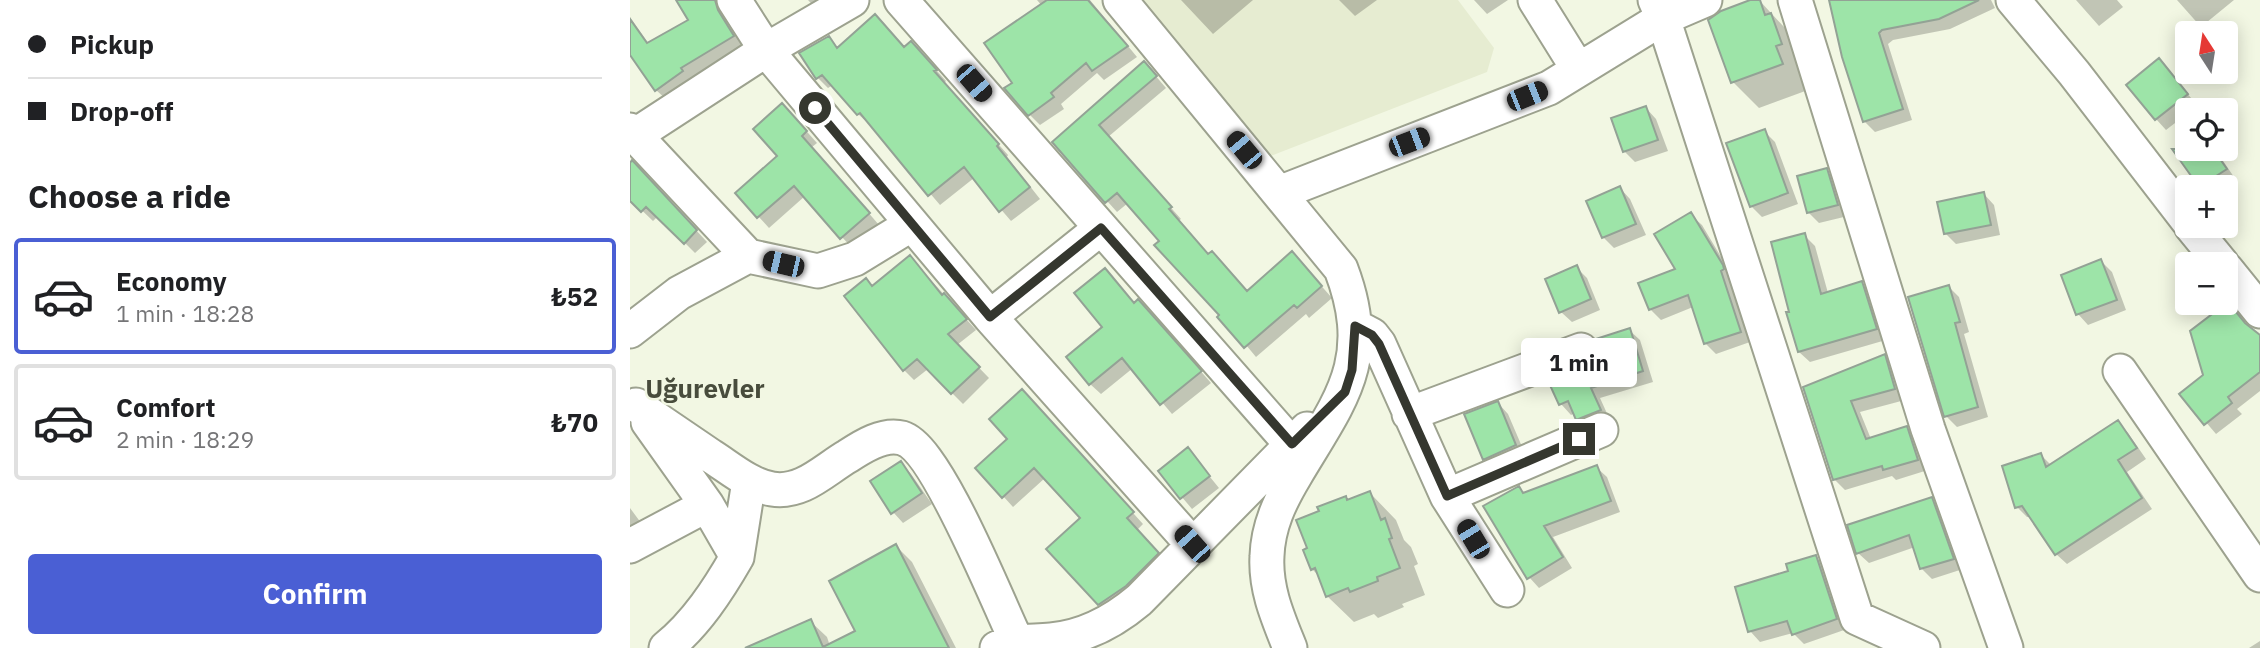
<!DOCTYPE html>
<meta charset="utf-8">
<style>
:root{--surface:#fff;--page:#f6f6f6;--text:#202124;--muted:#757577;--line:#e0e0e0;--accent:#4a5fd4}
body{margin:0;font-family:"IBM Plex Sans",sans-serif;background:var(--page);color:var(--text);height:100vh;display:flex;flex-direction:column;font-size:26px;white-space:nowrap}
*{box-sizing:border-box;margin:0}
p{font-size:23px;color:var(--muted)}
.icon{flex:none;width:38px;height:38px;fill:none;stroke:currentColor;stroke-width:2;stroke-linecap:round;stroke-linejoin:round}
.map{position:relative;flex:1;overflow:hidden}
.details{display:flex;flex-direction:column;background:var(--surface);width:630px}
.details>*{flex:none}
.banner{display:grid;align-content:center;height:154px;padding:0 28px;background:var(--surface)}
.needle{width:46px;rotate:348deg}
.buttons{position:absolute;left:1545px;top:21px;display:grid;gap:14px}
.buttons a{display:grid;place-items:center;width:63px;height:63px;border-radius:7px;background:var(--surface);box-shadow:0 4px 18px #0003;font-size:35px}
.end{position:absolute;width:32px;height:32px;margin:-16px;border:9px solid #35372f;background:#fff;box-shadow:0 0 0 4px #fff}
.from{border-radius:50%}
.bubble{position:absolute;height:49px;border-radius:7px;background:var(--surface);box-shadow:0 4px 18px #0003;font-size:23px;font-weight:700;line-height:49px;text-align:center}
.car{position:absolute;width:21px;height:42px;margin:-21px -10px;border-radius:9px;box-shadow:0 0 5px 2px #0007;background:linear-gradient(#222 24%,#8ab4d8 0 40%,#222 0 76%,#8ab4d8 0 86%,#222 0)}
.banner b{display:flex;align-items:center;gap:24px;height:66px;font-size:26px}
.banner b+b{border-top:2px solid var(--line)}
.banner i{width:18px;height:18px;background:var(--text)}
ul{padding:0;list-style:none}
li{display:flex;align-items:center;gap:21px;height:116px;margin:0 14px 10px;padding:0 14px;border:4px solid var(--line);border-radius:7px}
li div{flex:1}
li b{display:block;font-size:26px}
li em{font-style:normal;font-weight:700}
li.active{border-color:var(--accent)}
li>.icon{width:63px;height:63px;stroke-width:1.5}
h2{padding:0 28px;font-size:32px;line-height:84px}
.button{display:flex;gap:14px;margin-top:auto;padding:14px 28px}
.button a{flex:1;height:80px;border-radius:7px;background:var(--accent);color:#fff;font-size:28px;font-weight:700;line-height:80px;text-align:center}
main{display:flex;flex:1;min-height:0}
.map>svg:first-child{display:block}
</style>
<main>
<section class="details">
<div class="banner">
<b><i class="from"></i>Pickup</b>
<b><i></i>Drop-off</b>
</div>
<h2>Choose a ride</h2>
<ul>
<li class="active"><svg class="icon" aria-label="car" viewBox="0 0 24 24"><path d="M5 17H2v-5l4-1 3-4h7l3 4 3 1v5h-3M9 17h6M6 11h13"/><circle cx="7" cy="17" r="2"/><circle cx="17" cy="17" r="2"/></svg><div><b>Economy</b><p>1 min · 18:28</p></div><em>₺52</em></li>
<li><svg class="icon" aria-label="car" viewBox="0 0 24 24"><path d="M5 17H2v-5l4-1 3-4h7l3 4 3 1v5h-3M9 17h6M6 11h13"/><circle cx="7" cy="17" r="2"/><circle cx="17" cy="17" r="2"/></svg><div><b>Comfort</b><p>2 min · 18:29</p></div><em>₺70</em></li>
</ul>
<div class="button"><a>Confirm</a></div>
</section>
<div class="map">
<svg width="1630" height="648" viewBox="0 0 1630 648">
<rect width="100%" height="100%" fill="#f2f7e3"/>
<path fill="#e6ecd1" d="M 507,0 L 828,0 L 864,48 L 857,72 L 638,157 Z"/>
<path fill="#0003" d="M 48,0 L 91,0 L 96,8 L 98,23 L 114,47 L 60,79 L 63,83 L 37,100 L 26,90 L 0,52 L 0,17 L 19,44 L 60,20 Z
M 178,0 L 212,0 L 190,13 Z
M 407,0 L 460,0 L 507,57 L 474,80 L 467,73 L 431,104 L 434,109 L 410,125 L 400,115 L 385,83 L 412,6 Z
M 551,0 L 623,0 L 583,34 Z
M 709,0 L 747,0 L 725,16 Z
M 844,0 L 878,0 L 857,14 Z
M 1125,0 L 1129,0 L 1167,41 L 1178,90 L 1129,108 L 1103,82 Z
M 1200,0 L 1361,0 L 1365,8 L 1320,29 L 1263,40 L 1258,44 L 1282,120 L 1245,132 L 1234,121 Z
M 1446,0 L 1487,0 L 1493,7 L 1469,26 Z
M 1547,0 L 1604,0 L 1571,27 Z
M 198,38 L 209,49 L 275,48 L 291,53 L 316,81 L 314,83 L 378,155 L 377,157 L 410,199 L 381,221 L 344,178 L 310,205 L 240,123 L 239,124 L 228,114 L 203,85 L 198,88 L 188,78 Z
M 1529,60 L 1567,105 L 1558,110 L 1558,113 L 1536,130 L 1526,119 Z
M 524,74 L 536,88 L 478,137 L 551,219 L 548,221 L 579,256 L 618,293 L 672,264 L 702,298 L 679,318 L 676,314 L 626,357 L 498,203 L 487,212 L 424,142 Z
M 1016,108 L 1026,119 L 1038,151 L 1005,162 L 994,151 Z
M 163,116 L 187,143 L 182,147 L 249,225 L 222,248 L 175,196 L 139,228 L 107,193 L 150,157 Z
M 1134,131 L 1145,142 L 1168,204 L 1132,217 L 1121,206 Z
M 1558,146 L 1558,149 L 1585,149 L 1606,180 L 1596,187 L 1571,187 L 1547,153 Z
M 0,165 L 13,173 L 77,242 L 65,253 L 28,216 L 23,221 L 0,199 Z
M 1196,170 L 1207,181 L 1218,216 L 1189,223 L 1178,212 Z
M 990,188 L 1000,199 L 1016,235 L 984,248 L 973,237 Z
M 1354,194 L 1364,205 L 1370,235 L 1326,244 L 1315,233 Z
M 1061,215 L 1072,225 L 1103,277 L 1104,280 L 1100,282 L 1120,342 L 1086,354 L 1075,343 L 1063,307 L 1031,320 L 1020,309 L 1047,270 Z
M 1174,235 L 1185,246 L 1198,293 L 1232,283 L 1242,294 L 1256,340 L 1180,362 L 1169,352 L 1161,313 Z
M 1471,261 L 1482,272 L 1496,310 L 1458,325 L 1448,314 Z
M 946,267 L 957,278 L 970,310 L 942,322 L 931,312 Z
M 290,268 L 346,330 L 327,345 L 359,378 L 333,404 L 298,369 L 284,380 L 274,370 L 243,288 Z
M 475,270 L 505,304 L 519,312 L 581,383 L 542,414 L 503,368 L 471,394 L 460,384 L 474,328 Z
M 1319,287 L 1329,297 L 1339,332 L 1334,334 L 1358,417 L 1327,427 L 1316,416 Z
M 1618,327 L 1630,336 L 1630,391 L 1607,409 L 1612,414 L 1586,434 L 1552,394 L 1575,375 Z
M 999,330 L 1010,340 L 1023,382 L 970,398 L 980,420 L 958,429 L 945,413 L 941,415 L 931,404 Z
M 1254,356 L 1265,367 L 1275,400 L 1230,412 L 1241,439 L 1277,428 L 1287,439 L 1298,470 L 1266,480 L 1262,476 L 1215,490 L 1204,479 L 1175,388 Z
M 403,402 L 513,524 L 507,530 L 538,564 L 480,615 L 469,604 L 452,518 L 415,478 L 383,507 L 373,496 L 380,439 Z
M 868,403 L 878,414 L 896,456 L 865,469 L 854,459 Z
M 1488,422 L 1498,433 L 1516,459 L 1497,472 L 1522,509 L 1437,564 L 1426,554 L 1401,517 L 1397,517 L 1387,507 L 1411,455 L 1421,465 Z
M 558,450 L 589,488 L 562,509 L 530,471 Z
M 271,463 L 281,474 L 302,504 L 273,523 L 263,512 Z
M 966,467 L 977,477 L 990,512 L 923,537 L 942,568 L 909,588 L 899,577 L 889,488 L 895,494 Z
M 740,493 L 766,520 L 774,540 L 781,547 L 788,564 L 784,566 L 795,595 L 772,604 L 774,607 L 748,618 L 744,614 L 724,622 L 697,596 L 689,576 L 682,569 L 679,549 L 691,512 L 715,498 L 718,501 Z
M 1301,499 L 1312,510 L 1333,569 L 1302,579 L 1291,568 L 1285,547 L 1239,563 L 1228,553 Z
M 0,508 L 17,531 L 0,542 Z
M 266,546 L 282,562 L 326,648 L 137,648 L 180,621 L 197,637 L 200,646 L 227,632 Z
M 1186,557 L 1196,567 L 1217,629 L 1174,644 L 1163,633 L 1130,642 L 1120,631 L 1161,573 Z
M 1630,641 L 1630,648 L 1619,648 Z"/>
<path fill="#9de4a8" stroke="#93a295" stroke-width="2" d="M 46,0 L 85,0 L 88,10 L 104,36 L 51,68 L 53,71 L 25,91 L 0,55 L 0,19 L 17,43 L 58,20 Z
M 417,0 L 458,0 L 498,46 L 462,71 L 456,63 L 421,93 L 424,97 L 398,116 L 374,88 L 382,83 L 354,43 Z
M 1120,0 L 1130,0 L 1135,15 L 1141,13 L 1152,44 L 1146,46 L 1153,64 L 1101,83 L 1078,20 L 1091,11 Z
M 1199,0 L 1349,0 L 1309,19 L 1252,30 L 1249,33 L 1273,109 L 1233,122 L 1212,57 Z
M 245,14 L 274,47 L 281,41 L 307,70 L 304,71 L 369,144 L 367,146 L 400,187 L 369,212 L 334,167 L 298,196 L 230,113 L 227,115 L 192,75 L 186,79 L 169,53 L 199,36 L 207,48 Z
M 1529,58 L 1558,94 L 1525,120 L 1496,85 Z
M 514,61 L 527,76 L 469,125 L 542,207 L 539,209 L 578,254 L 582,251 L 617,291 L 662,251 L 692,286 L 667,308 L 664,305 L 614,348 L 587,317 L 589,315 L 524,245 L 529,241 L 487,193 L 475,203 L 422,142 Z
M 152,103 L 177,131 L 172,136 L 240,213 L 210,239 L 164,186 L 127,218 L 105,193 L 147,156 L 123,129 Z
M 1016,106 L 1028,140 L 993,152 L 981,118 Z
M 1135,129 L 1158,193 L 1120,207 L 1096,143 Z
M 1542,149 L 1583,149 L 1597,169 L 1569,187 Z
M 2,160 L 67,230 L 54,244 L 16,207 L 11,212 L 0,201 L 0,163 Z
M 1197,168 L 1208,205 L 1177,213 L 1167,176 Z
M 990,186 L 1006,224 L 972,238 L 956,201 Z
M 1354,192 L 1361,225 L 1314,234 L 1307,202 Z
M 1061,212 L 1093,265 L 1094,269 L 1091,271 L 1111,332 L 1074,344 L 1058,295 L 1019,310 L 1008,283 L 1045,269 L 1024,234 Z
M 1175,233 L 1191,294 L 1232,281 L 1247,329 L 1168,352 L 1156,312 L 1159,312 L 1141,242 Z
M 280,255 L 312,295 L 314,293 L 337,319 L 318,334 L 350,367 L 321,394 L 287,359 L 273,371 L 214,296 L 236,278 L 242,286 Z
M 1471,259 L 1487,300 L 1446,315 L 1431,275 Z
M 947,265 L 961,299 L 929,313 L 915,279 Z
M 475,268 L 504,303 L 508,299 L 572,371 L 530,405 L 492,358 L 459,385 L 436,357 L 472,327 L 444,293 Z
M 1319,285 L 1330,322 L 1325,323 L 1348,407 L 1314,417 L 1278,297 Z
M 1598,302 L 1615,323 L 1630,335 L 1630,372 L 1598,397 L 1602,403 L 1574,425 L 1549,394 L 1573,375 L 1560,331 Z
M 1000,328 L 1013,371 L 961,388 L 971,410 L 946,420 L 938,401 L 929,405 L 919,383 L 966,363 L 970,353 L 966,339 Z
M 1255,354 L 1265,389 L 1221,401 L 1236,439 L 1277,426 L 1288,460 L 1253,470 L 1252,466 L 1203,480 L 1173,387 Z
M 392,389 L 504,512 L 497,518 L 529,553 L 496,586 L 468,605 L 416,549 L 450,518 L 404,468 L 372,498 L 345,468 L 377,439 L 359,419 Z
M 868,401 L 886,445 L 853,460 L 834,414 Z
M 1488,420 L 1507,448 L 1488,460 L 1512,498 L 1425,555 L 1392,506 L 1385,508 L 1372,466 L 1411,453 L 1416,467 Z
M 558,447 L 580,476 L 550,499 L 528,471 Z
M 271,461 L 292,493 L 261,514 L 240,481 Z
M 967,465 L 981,501 L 914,526 L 933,557 L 897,579 L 853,506 L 889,486 L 893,493 Z
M 740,491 L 751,520 L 755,518 L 762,538 L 759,539 L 770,568 L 747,577 L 748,581 L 720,592 L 718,588 L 696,597 L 685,568 L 681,570 L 673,550 L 677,548 L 666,520 L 689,511 L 687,507 L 716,496 L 717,500 Z
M 1302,497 L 1324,559 L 1290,569 L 1279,535 L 1226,554 L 1217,525 Z
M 266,544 L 319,648 L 115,648 L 181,619 L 193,647 L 225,631 L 199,581 Z
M 1186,555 L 1207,619 L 1162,635 L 1157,621 L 1118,632 L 1105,587 L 1158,571 L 1156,564 Z"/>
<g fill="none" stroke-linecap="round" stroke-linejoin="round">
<defs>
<path id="minor" d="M 104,0 L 136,50 L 360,317 L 562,544
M 271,0 L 661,444
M 490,0 L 711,269 C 746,361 710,400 665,476 C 650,501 638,526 637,556 C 635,589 648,618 660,648
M 905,0 L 948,69
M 1025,0 L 1033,18 L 1227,618 L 1293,648
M 1165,0 L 1298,429 L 1376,648
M 1383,0 L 1444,73 L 1558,221
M 0,130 L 118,256
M 4,136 L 136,50 L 222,0
M 649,193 L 919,88 L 1033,18 L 1075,0
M 1561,226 L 1592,264
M 1596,269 L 1630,311
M 360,317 L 471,228
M 725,326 L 742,335 L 749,344 L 817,496 L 877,590
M 0,331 L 49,293 L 118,256 L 188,271 L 225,259 L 282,224
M 1490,371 L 1630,575
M 6,405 C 31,422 56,439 81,456 C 100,468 119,485 142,489 C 172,494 194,470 218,456 C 233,446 254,433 272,438 C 307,448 368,603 386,640
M 779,414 L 951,350
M 817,496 L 971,430
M 0,546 L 77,505 L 18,422
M 107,557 L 119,481
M 36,648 C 66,624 88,590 107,557 L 77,505
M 367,648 C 389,639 399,642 421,640 C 455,637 484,621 509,600 L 677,429"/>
</defs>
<use href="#minor" stroke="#9da28f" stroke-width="37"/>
<use href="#minor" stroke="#fff" stroke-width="33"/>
</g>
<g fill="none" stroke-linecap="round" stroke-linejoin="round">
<path stroke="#35372f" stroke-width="9" d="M 185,108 L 360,317 L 471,228 L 662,444 L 715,392 L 722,370 L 725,326 L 742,335 L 749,344 L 817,496 L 949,439"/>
</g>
<g text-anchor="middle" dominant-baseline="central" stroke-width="5" stroke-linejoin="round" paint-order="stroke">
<g font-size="26" font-weight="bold" fill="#484c3c" stroke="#f2f7e3">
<text x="75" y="388">Uğurevler</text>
</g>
</g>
</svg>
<div class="buttons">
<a><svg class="needle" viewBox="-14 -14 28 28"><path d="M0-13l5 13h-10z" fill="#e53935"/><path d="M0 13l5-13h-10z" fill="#757577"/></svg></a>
<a><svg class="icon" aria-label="locate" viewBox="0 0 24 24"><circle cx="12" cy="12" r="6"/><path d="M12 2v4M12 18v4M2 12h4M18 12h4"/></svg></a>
<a>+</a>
<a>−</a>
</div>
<i class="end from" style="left:185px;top:108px"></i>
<i class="end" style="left:949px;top:439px"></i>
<div class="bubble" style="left:891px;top:338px;width:116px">1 min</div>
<i class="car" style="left:344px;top:83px;rotate:139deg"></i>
<i class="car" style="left:897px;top:96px;rotate:68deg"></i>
<i class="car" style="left:779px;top:142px;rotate:69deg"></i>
<i class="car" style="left:614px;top:150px;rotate:320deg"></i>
<i class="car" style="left:153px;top:264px;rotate:283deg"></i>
<i class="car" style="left:843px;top:539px;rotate:329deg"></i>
<i class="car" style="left:562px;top:544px;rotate:318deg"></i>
</div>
</main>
